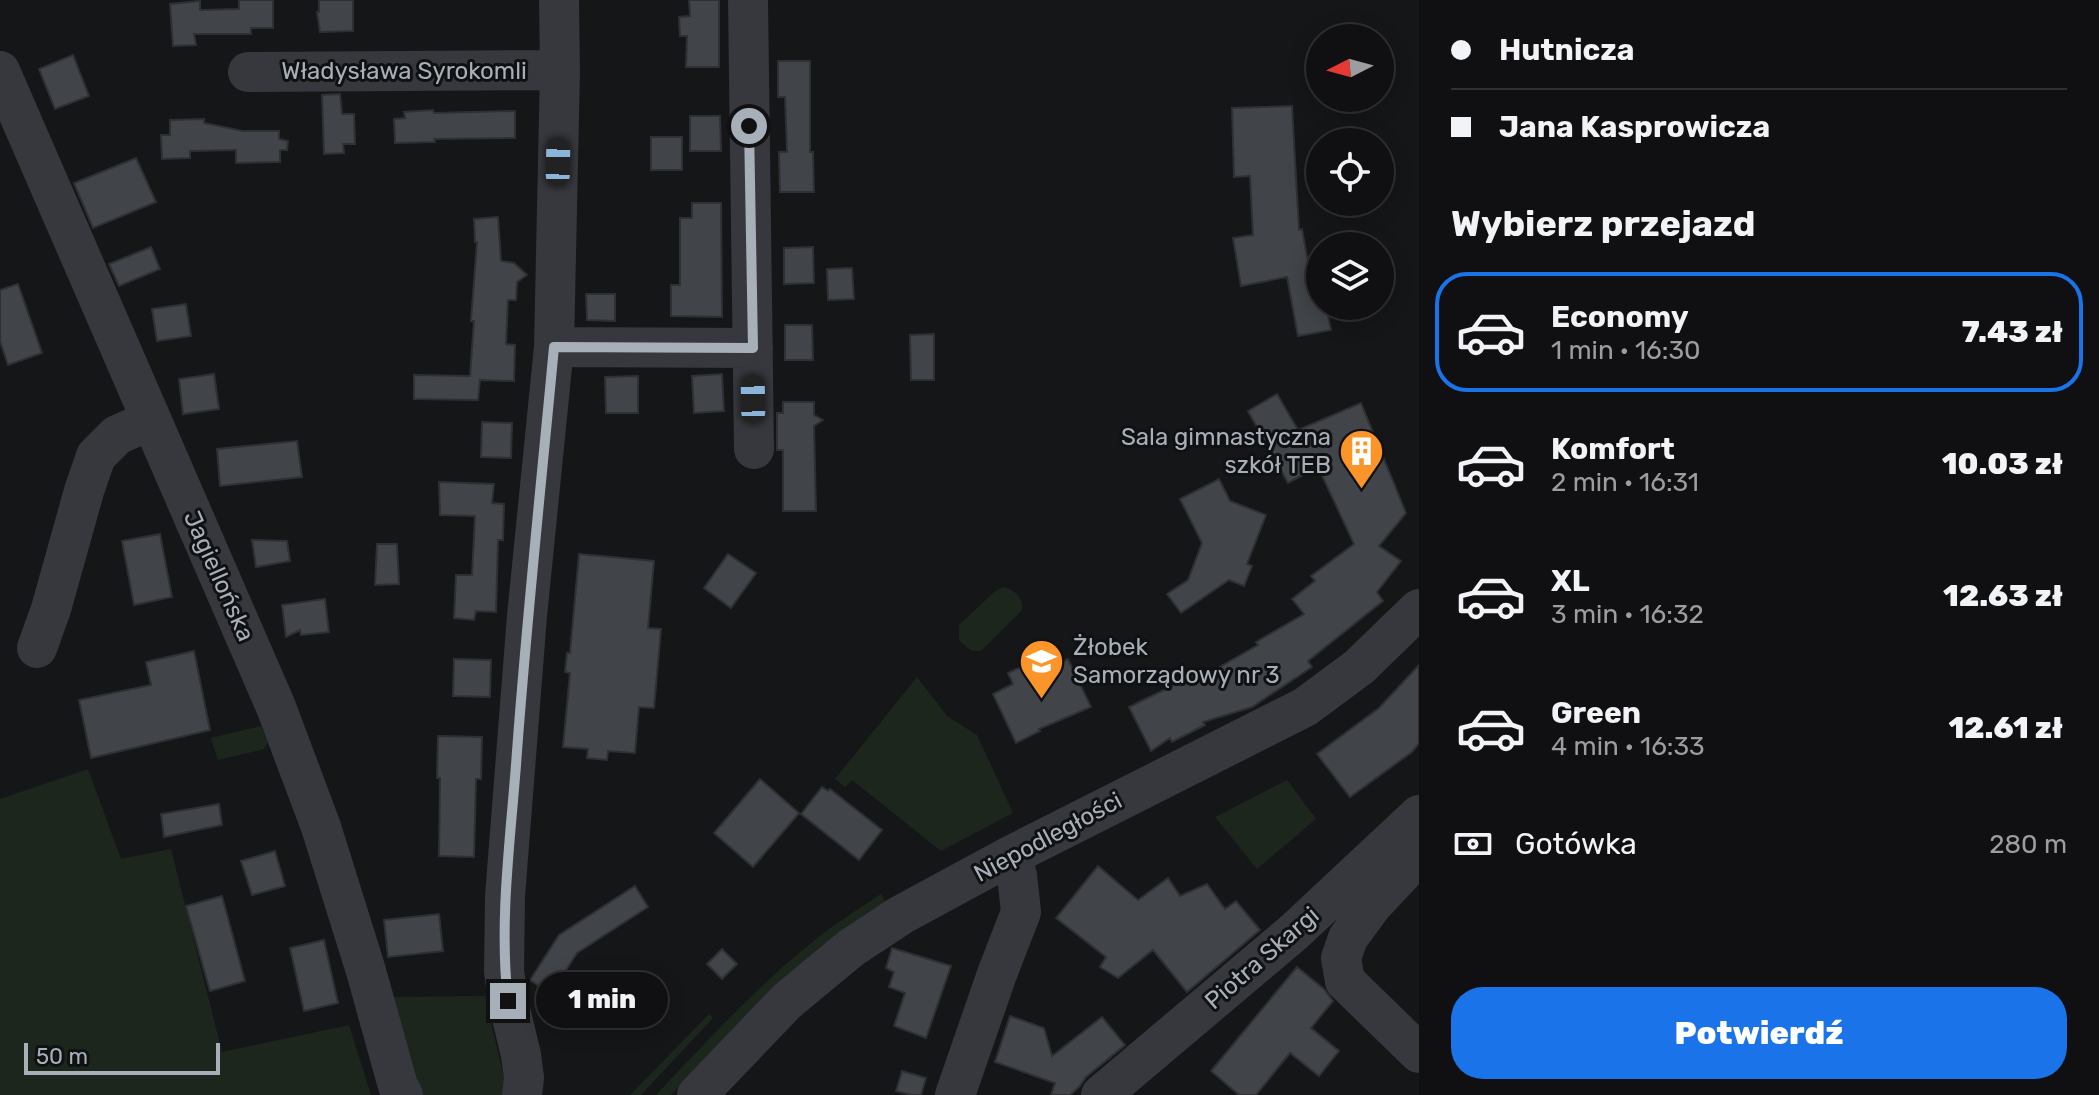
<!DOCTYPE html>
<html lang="pl">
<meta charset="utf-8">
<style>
:root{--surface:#101012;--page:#1e1e20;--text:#f1f3f6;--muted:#9c9d9f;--line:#303032;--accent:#1a73e8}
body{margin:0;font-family:Rubik,sans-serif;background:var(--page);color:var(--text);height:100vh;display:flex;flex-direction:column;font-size:30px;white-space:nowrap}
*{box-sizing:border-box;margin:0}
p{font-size:26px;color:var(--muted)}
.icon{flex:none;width:44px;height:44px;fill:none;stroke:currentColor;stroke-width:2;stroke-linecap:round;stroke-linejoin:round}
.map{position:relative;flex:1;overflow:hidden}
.panel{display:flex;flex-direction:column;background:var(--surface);width:680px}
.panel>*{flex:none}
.hud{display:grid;align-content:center;height:176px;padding:0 32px;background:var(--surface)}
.needle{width:52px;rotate:264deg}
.tools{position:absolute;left:1306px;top:24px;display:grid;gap:16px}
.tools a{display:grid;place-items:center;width:88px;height:88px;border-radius:50%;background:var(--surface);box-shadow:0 4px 20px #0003,0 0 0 2px var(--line);font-size:40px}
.scale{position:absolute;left:24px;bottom:20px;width:196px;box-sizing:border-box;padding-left:8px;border:4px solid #a7afb8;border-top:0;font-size:22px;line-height:28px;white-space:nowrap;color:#a7afb8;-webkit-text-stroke:6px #101113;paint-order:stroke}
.end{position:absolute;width:36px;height:36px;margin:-18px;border:10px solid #a7afb8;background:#111;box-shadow:0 0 0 4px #111}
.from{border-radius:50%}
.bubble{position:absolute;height:56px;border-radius:28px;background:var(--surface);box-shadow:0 4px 20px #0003,0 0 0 2px var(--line);font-size:26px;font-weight:800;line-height:56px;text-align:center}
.car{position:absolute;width:24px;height:48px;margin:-24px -12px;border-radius:10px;box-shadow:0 0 6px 2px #0007;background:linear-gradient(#222 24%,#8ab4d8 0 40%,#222 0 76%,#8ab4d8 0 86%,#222 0)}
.hud b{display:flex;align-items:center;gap:28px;height:76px;font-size:30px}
.hud b+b{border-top:2px solid var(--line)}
.hud i{width:20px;height:20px;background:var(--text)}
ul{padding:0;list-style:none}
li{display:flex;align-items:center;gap:24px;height:120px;margin:0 16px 12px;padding:0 16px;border:4px solid transparent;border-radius:32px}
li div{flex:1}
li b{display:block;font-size:30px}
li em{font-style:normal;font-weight:800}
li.current{border-color:var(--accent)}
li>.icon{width:72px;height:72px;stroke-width:1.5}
h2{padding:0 32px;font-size:36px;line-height:96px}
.pay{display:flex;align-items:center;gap:20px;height:88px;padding:0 32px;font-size:30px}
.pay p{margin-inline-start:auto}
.primary-button{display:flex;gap:16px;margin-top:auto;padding:16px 32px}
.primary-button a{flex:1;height:92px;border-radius:32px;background:var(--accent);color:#fff;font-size:32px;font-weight:800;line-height:92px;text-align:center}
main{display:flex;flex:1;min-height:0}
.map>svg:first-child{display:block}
</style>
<main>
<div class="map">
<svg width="1419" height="1095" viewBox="0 0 1419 1095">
<rect width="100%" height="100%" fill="#151618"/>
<path fill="#1d261d" d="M 1003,587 C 1015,589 1024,599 1022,610 L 982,650 C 972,654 966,647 959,640 L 959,625 L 994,592 Z
M 917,677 L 947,716 L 977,735 L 1013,813 L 941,851 L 852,780 L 845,787 L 835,779 Z
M 261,726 L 268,742 L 264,749 L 218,760 L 211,738 Z
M 88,769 L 121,859 L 171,849 L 222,1052 L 349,1025 L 371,1095 L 0,1095 L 0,799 Z
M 1287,780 L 1316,819 L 1257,869 L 1215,817 Z
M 881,894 L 886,903 L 750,1012 L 671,1095 L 656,1095 C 707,1041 757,986 815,940 C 836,923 858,909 881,894 Z
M 485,996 L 508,1095 L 416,1095 L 382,997 Z
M 709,1014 L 713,1018 L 641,1095 L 630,1095 Z"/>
<path fill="#414448" stroke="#2f3034" stroke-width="2" d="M 239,0 L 273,0 L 273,28 L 251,28 L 251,34 L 194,34 L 196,45 L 173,46 L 170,4 L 200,1 L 200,10 L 239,9 Z
M 319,0 L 353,0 L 353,31 L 320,32 L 317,12 L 319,12 Z
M 689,0 L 719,0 L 719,67 L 686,67 L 687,36 L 680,36 L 679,17 L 690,16 Z
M 73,55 L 89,96 L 55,109 L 39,69 Z
M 778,61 L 810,61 L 810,152 L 813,152 L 814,192 L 780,192 L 779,152 L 787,152 L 785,97 L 778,97 Z
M 340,94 L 342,114 L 354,114 L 355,144 L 343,144 L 344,153 L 324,154 L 322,95 Z
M 1292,106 L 1299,230 L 1302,229 L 1309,268 L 1318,266 L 1320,306 L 1326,306 L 1331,330 L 1298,336 L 1287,277 L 1241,286 L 1233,238 L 1253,235 L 1250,176 L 1234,177 L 1232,108 Z
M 433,110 L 434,113 L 515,111 L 515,138 L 434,139 L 435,142 L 395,143 L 394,119 L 405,118 L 404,112 Z
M 690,116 L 720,116 L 721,151 L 690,151 Z
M 204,119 L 204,123 L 243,131 L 279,131 L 279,139 L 288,141 L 287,150 L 280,150 L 280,162 L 236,163 L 236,150 L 190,151 L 190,158 L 162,159 L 161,135 L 170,135 L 170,120 Z
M 651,137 L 682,137 L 682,170 L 651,170 Z
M 136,158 L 156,202 L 93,228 L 74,183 Z
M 692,203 L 721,203 L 722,317 L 671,316 L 671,285 L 680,285 L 680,218 L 692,218 Z
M 498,217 L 501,261 L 514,263 L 527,275 L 517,282 L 516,300 L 508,300 L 506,344 L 515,345 L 514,381 L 480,380 L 478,400 L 414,399 L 414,375 L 470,376 L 474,321 L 471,321 L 477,242 L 475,242 L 474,219 Z
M 151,247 L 160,269 L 119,286 L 109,264 Z
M 813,247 L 814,283 L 784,284 L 784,248 Z
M 852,268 L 854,299 L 828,300 L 827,269 Z
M 18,284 L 42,353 L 8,365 L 0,341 L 0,290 Z
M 586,294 L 615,294 L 615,321 L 587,320 Z
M 186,304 L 191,336 L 157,341 L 152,309 Z
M 785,325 L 812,325 L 813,360 L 785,360 Z
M 934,334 L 934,380 L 911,380 L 910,335 Z
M 214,374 L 219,409 L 183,414 L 179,379 Z
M 722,374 L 724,411 L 694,413 L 692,376 Z
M 638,376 L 638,413 L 606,413 L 605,377 Z
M 1277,394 L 1298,430 L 1361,403 L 1406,513 L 1379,546 L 1401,561 L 1377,592 L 1383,601 L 1308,661 L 1312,667 L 1252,707 L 1203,722 L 1205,725 L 1172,742 L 1170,738 L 1151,751 L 1129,707 L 1199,673 L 1202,677 L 1258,645 L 1256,642 L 1304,614 L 1292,599 L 1315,581 L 1311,576 L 1354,544 L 1318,467 L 1288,483 L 1248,411 Z
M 783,402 L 814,402 L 814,415 L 823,420 L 814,426 L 816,511 L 783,511 L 783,450 L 777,450 L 777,413 L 783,413 Z
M 482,422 L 512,423 L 511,458 L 481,457 Z
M 297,441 L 302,477 L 220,486 L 217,449 Z
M 1219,479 L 1230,501 L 1266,515 L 1247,564 L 1252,566 L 1244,586 L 1229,580 L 1181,613 L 1167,594 L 1188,580 L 1202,543 L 1180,499 Z
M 439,482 L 494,484 L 492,503 L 504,504 L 503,540 L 498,540 L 496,612 L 476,611 L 474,620 L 454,618 L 456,575 L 472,575 L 475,516 L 440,515 Z
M 160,534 L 172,597 L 134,605 L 122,541 Z
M 252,540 L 287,541 L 290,561 L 256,567 Z
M 377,544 L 397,544 L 399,584 L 375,585 Z
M 579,554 L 654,561 L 648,628 L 661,629 L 654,708 L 639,707 L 635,753 L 608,751 L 607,760 L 587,758 L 588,749 L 563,747 L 570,673 L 565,672 L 567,653 L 570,653 Z
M 728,554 L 756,573 L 731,608 L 704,588 Z
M 325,599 L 329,632 L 301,635 L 300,630 L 286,637 L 282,605 Z
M 194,651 L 210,730 L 91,758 L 79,700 L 151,685 L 146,662 Z
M 1043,657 L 1048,668 L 1068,659 L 1091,707 L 1039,729 L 1040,731 L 1016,743 L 993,694 L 1013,684 L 1008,673 Z
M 454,659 L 491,660 L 490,697 L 453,696 Z
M 1419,665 L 1419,743 L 1412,752 L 1350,797 L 1317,754 L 1379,708 Z
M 438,736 L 482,737 L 481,779 L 476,779 L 474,857 L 439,856 L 440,778 L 437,778 Z
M 760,779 L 799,813 L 753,867 L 714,833 Z
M 822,787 L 828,791 L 830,789 L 882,830 L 859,860 L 801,814 Z
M 219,804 L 222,825 L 164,837 L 161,814 Z
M 275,851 L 285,886 L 252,895 L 241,861 Z
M 1098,866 L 1138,900 L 1168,878 L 1180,896 L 1207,884 L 1225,909 L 1236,901 L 1260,930 L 1187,992 L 1153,950 L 1118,978 L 1100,967 L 1106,957 L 1056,918 Z
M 635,886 L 648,907 L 577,953 L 551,994 L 530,980 L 559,935 Z
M 222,896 L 245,981 L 210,991 L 186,906 Z
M 439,914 L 443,951 L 388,957 L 384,920 Z
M 324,940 L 338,1003 L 304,1011 L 290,948 Z
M 892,948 L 951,966 L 926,1038 L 894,1026 L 905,993 L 889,987 L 894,972 L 886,968 Z
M 722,949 L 737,964 L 722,979 L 707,964 Z
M 1297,967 L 1324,989 L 1333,1001 L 1311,1028 L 1339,1051 L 1319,1076 L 1290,1053 L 1256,1095 L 1239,1095 L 1211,1071 Z
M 1010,1016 L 1044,1028 L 1052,1056 L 1102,1017 L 1125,1045 L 1086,1077 L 1079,1087 L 1070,1095 L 1051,1095 L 1055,1083 L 995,1062 Z
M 902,1071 L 926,1078 L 921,1095 L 911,1095 L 896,1091 Z"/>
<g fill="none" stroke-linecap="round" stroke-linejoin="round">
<path stroke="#36383d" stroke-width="40" d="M 748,0 L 754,449
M 0,71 L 276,707 L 321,827 L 366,971 L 398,1086 L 403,1095
M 248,72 L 560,70
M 554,347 L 753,348
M 37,648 L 51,609 L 84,491 L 96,456 L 117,435 L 151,420
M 1419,855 L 1373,904 L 1348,938 L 1341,958 L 1345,981 L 1419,1053
M 522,1095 L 524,1078 L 521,1055 L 508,1001 L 504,971 L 505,896 L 527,616 L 554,347 L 560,70 L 559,0
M 697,1095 L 787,1001 L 851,948 L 901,915 L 1008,857 L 1305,707 L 1359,667 L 1419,609
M 955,1095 L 997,974 L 1021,912 L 1017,875 L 1008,857
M 1101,1095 L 1294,932 L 1419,815"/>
</g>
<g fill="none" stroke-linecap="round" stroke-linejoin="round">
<path stroke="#a7afb8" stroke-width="10" d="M 508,1001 C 499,923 510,843 516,765 C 526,625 541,486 554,347 L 753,348 L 749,126"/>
</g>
<defs>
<symbol id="building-pin" viewBox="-11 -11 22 30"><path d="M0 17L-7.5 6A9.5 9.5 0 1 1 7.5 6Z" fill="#fc9529" stroke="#101113"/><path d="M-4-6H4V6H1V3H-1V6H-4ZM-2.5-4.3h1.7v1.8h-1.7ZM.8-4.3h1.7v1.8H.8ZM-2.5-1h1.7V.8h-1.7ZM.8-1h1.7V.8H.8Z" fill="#fff"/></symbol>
<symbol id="school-pin" viewBox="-11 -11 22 30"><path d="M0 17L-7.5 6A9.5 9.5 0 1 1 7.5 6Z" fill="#fc9529" stroke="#101113"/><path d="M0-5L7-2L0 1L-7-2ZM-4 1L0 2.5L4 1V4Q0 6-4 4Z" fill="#fff"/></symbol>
</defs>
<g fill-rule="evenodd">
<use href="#building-pin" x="1336" y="426" width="51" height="69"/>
<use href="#school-pin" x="1016" y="636" width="51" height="69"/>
</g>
<g text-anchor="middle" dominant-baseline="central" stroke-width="6" stroke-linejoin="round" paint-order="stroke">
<g font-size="24" fill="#a7afb8" stroke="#101113">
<text x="404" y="71">Władysława Syrokomli</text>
<text transform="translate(219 576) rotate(66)">Jagiellońska</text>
<text transform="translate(1048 837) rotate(-28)">Niepodległości</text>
<text transform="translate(1262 958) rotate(-41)">Piotra Skargi</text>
</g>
<g font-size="24" fill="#a7afb8" stroke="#101113" text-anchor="end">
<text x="1331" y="437">Sala gimnastyczna<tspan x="1331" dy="28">szkół TEB</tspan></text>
<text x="1073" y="647" text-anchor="start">Żłobek<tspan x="1073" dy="28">Samorządowy nr 3</tspan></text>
</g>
</g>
</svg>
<div class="tools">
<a><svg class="needle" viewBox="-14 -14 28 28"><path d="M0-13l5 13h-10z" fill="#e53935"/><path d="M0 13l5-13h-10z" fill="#9c9d9f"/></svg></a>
<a><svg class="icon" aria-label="locate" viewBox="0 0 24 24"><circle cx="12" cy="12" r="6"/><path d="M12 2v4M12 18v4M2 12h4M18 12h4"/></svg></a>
<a><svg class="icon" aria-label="layers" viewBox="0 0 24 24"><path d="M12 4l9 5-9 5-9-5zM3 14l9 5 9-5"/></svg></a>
</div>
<div class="scale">50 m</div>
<i class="end from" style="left:749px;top:126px"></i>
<i class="end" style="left:508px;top:1001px"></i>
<div class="bubble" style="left:536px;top:972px;width:132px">1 min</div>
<i class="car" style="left:558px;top:162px;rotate:1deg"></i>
<i class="car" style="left:753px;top:399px;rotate:359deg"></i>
</div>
<section class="panel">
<div class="hud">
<b><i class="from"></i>Hutnicza</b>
<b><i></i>Jana Kasprowicza</b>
</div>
<h2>Wybierz przejazd</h2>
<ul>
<li class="current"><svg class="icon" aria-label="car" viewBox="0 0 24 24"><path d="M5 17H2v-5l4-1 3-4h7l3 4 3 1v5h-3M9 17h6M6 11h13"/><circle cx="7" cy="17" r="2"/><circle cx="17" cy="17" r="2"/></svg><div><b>Economy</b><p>1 min · 16:30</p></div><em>7.43 zł</em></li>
<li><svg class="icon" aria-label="car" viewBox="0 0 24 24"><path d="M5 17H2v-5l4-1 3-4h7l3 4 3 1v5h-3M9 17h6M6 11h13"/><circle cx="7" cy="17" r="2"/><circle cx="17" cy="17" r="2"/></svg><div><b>Komfort</b><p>2 min · 16:31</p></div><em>10.03 zł</em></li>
<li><svg class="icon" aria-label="car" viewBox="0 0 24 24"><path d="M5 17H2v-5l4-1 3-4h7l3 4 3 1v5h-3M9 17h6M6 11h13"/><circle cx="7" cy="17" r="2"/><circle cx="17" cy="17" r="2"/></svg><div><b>XL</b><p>3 min · 16:32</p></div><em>12.63 zł</em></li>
<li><svg class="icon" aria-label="car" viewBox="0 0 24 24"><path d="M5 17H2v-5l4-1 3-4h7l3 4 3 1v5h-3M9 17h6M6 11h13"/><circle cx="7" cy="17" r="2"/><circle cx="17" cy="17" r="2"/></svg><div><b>Green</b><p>4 min · 16:33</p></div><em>12.61 zł</em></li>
</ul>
<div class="pay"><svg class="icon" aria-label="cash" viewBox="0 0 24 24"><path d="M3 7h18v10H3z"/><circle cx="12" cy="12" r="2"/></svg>Gotówka<p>280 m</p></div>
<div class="primary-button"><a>Potwierdź</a></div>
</section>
</main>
